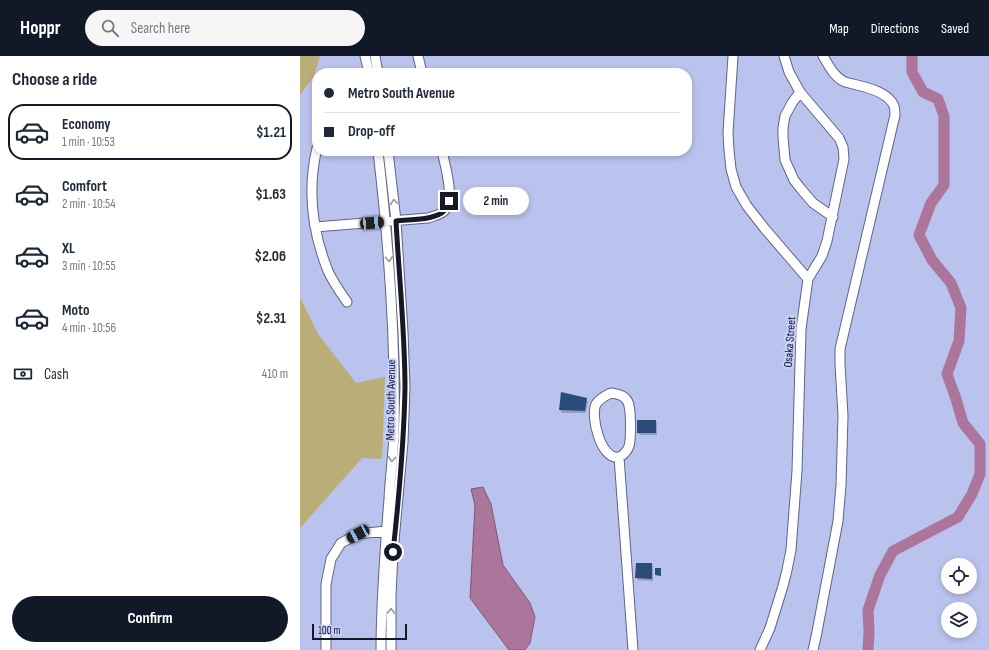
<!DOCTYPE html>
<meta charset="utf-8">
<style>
:root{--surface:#fff;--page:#f6f6f7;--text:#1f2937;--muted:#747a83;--line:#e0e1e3;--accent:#111827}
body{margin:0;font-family:"Sofia Sans Condensed",sans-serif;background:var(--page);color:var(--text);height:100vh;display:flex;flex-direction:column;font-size:15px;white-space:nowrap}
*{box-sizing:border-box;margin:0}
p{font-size:13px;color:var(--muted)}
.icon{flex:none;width:22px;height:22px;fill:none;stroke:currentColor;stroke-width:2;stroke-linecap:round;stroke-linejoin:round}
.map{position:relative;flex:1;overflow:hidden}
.drawer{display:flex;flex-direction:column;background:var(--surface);width:300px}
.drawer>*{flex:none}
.banner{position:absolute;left:12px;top:12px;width:380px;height:88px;border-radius:16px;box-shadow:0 2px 6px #0003;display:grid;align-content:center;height:88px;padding:0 12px;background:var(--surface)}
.tools{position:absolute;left:641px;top:502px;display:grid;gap:8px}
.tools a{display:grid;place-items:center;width:36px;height:36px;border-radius:50%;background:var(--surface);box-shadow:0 2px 6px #0003;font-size:20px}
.scale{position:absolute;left:12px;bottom:10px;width:95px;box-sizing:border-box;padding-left:4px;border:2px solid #161828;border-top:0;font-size:11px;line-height:14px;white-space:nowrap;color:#161828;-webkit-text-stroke:3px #c7cffb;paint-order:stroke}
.end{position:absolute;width:18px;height:18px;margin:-9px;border:5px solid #161828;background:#fff;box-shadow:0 0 0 2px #fff}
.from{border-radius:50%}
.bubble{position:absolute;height:28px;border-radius:14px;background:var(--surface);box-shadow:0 2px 6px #0003;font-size:13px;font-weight:700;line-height:28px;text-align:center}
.car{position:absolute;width:12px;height:24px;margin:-12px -6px;border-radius:5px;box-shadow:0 0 3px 1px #0007;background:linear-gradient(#222 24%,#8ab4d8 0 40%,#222 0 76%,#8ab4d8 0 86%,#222 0)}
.banner b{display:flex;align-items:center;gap:14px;height:38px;font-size:15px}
.banner b+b{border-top:1px solid var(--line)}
.banner i{width:10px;height:10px;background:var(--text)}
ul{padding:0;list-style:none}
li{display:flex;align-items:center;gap:12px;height:56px;margin:0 8px 6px;padding:0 4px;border:2px solid transparent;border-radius:16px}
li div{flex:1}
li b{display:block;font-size:15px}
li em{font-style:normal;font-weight:700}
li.current{border-color:var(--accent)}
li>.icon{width:36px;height:36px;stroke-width:1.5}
h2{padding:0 12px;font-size:18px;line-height:48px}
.pay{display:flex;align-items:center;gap:10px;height:44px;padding:0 12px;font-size:15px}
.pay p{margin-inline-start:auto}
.button{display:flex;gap:8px;margin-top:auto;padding:8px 12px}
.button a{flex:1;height:46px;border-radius:24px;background:var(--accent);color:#fff;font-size:16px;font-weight:700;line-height:46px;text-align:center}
header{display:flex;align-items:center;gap:24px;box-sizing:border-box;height:56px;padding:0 20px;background:var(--accent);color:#fff}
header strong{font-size:19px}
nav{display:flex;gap:22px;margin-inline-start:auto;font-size:14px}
.search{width:280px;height:36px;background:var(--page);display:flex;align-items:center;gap:10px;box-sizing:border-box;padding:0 14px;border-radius:22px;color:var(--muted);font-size:15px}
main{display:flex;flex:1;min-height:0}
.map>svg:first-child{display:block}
</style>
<header>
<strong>Hoppr</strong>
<div class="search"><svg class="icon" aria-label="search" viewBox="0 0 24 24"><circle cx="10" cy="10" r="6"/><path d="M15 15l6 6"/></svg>Search here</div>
<nav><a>Map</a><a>Directions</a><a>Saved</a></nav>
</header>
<main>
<section class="drawer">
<h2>Choose a ride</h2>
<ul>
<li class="current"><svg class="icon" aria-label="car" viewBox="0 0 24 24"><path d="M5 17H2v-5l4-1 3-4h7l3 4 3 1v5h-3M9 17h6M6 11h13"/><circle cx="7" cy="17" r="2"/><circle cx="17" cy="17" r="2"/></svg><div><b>Economy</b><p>1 min · 10:53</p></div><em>$1.21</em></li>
<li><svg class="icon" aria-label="car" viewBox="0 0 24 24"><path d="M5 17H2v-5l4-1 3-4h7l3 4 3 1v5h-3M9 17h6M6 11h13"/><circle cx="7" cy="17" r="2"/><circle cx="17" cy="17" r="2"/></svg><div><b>Comfort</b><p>2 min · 10:54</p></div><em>$1.63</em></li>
<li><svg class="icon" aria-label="car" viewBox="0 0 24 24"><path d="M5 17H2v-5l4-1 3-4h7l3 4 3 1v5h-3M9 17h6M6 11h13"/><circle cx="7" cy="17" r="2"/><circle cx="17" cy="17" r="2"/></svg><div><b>XL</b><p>3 min · 10:55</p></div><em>$2.06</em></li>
<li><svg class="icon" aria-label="car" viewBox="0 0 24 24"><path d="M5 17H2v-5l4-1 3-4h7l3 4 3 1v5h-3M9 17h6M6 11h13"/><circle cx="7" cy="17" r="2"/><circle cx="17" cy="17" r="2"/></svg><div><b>Moto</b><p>4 min · 10:56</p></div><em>$2.31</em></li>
</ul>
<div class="pay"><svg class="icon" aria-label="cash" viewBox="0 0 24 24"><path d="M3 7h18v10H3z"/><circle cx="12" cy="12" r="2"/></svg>Cash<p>410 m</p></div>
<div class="button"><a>Confirm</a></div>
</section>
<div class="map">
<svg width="689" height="594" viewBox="0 0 689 594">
<rect width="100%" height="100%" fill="#bac2ee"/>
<path fill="#b9ad78" d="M 0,0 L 20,0 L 14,20 L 0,39 Z
M 0,241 L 18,278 L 56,327 L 85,321 L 82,403 L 62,402 L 0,472 Z"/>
<path fill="#ab759c" stroke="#7e5979" d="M 183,431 L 191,448 L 203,509 L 230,547 L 235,561 L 230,587 L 225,594 L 209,594 L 170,542 L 175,449 L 171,433 Z"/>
<path fill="#0003" d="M 286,343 L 288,346 L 286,357 L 262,357 L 260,354 Z
M 355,365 L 357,367 L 357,379 L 340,379 L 338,377 Z
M 352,508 L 353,511 L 353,525 L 338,524 L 336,521 Z"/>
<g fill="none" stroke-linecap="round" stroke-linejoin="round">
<path stroke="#ab759c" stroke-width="11" d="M 568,594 L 569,576 L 568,554 L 580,519 L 593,495 L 658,461 L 672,438 L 680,418 L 680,388 L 663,367 L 656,343 L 647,318 L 659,285 L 661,252 L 651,227 L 632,204 L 619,179 L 631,147 L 644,129 L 644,60 L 638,43 L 623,36 L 612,16 L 612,0"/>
</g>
<path fill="#2b4b79" d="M 261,336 L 287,342 L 285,355 L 259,354 Z
M 337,364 L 356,364 L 356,377 L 337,377 Z
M 336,507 L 352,507 L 352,523 L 335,522 Z
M 355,512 L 361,512 L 361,520 L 355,519 Z"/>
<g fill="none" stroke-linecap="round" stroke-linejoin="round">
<defs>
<path id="minor" d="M 65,0 L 69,17
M 75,0 L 78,17
M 118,0 L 122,17
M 433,0 L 428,77 L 429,94 L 431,113 L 436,131 L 447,150 L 465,173 L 508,223 L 501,273 L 497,415 L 491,494 L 487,514 L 483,530 L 470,572 L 460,594
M 484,0 L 489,16 L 500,36 L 539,82 L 543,91 L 544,103 L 527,185 L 522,200 L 508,223
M 500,36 L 492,47 L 485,60 L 483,72 L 483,81 L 485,104 L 494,124 L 501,133 L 513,147 L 533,161
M 17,92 C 7,134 12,175 28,215 C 33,226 40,236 47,246
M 78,95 C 89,190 96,284 94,379 C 93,400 90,422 89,443 C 85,493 81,543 81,594
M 88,95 L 96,165 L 103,276 L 105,331 L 103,386 L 93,496 L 91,539 L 91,594
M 15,171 L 128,162 C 134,160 141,159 145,154 C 155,142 145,109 142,95
M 311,337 C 316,338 321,338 325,342 C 327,344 329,348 329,350 C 331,357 331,384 329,390 C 328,394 323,400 319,401 C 301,405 290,360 296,348 C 300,342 305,340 311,337 Z
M 319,401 L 333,594
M 26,594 L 26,528 L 31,503 L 41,487 L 58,478 L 86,475 L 92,475
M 513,594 L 516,581 L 538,465 L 541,429 L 543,360 L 540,308 L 540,293 L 595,59 C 595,57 595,53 594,50 C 589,37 570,32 557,29 C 553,28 549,27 545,26 C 534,21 529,10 523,0"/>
</defs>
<use href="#minor" stroke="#5e648b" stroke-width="11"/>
<use href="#minor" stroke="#fff" stroke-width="9"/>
</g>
<defs><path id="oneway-chevron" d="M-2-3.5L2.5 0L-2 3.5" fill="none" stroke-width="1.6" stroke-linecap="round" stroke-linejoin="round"/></defs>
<g stroke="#96979e">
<use href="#oneway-chevron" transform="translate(94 146) rotate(-97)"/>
<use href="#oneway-chevron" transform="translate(89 203) rotate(86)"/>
<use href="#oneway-chevron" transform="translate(92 403) rotate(95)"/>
<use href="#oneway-chevron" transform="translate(91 555) rotate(-90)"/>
</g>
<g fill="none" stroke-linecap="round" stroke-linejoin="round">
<path stroke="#161828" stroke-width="5" d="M 93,496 C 99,441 104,386 105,332 C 105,276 99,220 96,165 C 109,163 135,165 145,154 C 146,152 148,148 149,145"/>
</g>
<g text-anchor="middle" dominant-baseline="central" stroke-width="4" stroke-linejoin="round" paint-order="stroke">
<g font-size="12" fill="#161828" stroke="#c7cffb">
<text transform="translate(490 286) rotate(-86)">Osaka Street</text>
<text transform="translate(91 344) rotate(-89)">Metro South Avenue</text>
</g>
</g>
</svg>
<div class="tools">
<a><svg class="icon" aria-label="locate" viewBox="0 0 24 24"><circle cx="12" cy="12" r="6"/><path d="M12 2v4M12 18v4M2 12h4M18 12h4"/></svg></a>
<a><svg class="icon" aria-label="layers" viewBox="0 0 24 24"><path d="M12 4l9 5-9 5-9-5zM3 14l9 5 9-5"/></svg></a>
</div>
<div class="scale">100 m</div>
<i class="end from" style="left:93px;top:496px"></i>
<i class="end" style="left:149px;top:145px"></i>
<div class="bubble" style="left:163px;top:131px;width:66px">2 min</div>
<i class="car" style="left:72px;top:167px;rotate:85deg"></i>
<i class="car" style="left:58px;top:478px;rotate:242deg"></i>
<div class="banner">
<b><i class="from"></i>Metro South Avenue</b>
<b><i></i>Drop-off</b>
</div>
</div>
</main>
